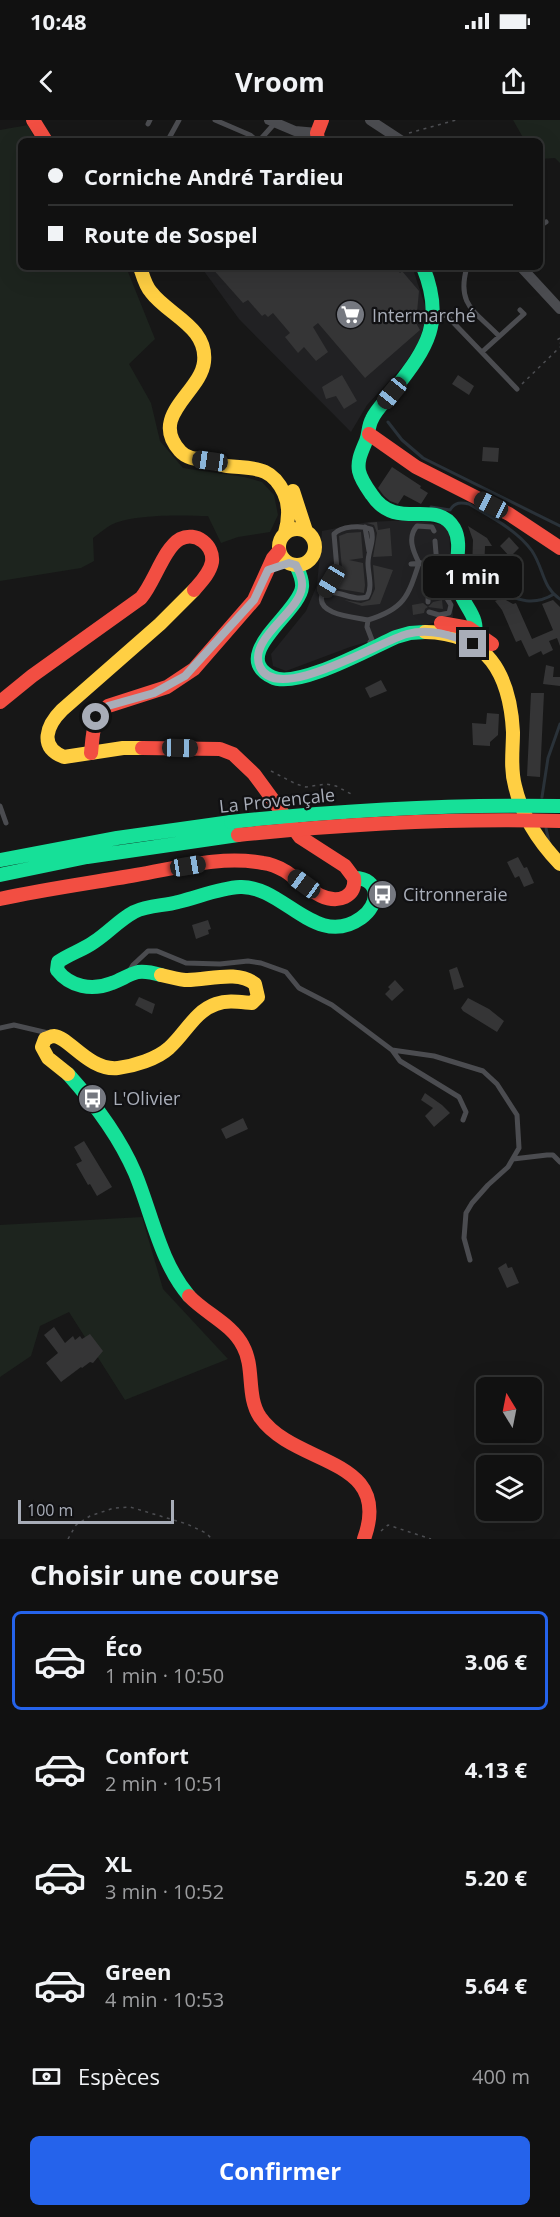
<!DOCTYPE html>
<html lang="fr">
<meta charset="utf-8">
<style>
:root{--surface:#111;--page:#1e1f1f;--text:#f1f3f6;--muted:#9c9d9f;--line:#303131;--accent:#2563eb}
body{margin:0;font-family:"Open Sans",sans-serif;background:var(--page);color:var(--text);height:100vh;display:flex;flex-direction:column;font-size:22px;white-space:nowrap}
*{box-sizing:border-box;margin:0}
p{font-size:20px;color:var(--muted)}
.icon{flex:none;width:33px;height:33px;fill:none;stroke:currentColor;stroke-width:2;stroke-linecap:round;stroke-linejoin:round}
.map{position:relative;height:1419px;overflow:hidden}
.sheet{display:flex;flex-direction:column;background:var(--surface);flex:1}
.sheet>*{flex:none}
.banner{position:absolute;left:18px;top:18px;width:525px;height:132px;border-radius:9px;box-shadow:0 6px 24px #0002,0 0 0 2px var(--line);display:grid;align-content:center;height:132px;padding:0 30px;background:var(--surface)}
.needle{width:39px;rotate:350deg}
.controls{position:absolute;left:476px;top:1257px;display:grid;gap:12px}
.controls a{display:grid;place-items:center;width:66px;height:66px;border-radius:9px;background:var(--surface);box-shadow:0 6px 24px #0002,0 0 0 2px var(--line);font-size:30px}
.scale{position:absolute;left:18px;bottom:15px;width:156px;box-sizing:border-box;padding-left:6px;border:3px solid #a8adb8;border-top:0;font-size:16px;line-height:21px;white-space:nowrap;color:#a8adb8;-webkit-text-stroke:4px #111113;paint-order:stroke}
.end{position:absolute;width:27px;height:27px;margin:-14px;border:8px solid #a8adb8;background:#111;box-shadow:0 0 0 3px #111}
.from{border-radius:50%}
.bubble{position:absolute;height:42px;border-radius:9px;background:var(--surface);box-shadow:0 6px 24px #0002,0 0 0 2px var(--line);font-size:20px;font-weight:700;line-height:42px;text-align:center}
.car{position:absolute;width:18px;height:36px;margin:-18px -9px;border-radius:8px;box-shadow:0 0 4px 2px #0007;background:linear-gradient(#222 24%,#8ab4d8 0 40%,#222 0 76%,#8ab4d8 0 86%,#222 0)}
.banner b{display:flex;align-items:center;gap:21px;height:57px;font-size:22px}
.banner b+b{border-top:2px solid var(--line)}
.banner i{width:15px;height:15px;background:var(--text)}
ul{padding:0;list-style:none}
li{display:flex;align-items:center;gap:18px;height:99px;margin:0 12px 9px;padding:0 18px;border:3px solid transparent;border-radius:9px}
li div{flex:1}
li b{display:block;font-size:22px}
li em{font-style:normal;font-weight:700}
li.selected{border-color:var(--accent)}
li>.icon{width:54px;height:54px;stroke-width:1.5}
h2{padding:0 30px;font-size:27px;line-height:72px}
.pay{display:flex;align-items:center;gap:15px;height:66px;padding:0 30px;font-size:22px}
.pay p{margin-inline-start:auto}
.primary-button{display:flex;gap:12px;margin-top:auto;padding:12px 30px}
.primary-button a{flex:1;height:69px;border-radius:9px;background:var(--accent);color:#fff;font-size:24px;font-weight:700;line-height:69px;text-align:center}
.status{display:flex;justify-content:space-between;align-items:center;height:42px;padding:0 30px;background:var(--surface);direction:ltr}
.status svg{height:16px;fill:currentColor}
header{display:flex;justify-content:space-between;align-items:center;height:78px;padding:0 30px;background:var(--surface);font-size:27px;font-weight:700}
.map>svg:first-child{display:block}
</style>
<div class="status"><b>10:48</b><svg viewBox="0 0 49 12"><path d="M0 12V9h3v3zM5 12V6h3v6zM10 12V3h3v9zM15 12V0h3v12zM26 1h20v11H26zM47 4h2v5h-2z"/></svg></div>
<header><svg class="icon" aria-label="back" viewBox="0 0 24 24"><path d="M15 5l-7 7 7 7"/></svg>Vroom<svg class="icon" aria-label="share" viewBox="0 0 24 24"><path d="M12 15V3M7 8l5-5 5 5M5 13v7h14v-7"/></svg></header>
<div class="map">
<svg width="560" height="1419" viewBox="0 0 560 1419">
<rect width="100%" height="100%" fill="#171717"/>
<path fill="#212123" d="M 201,147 L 410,147 L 414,152 L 428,195 L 418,223 L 404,245 L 367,285 L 351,312 L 239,199 Z
M 413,400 L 449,406 L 453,497 L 350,527 L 286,551 L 273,546 L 271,534 L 306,491 L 317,465 L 322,411 L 368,402 Z"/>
<path fill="#1d241e" d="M 513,0 L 560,0 L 560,43 L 555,38 L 540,39 L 540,21 L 525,21 Z
M 28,5 L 36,21 L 21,21 L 21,147 L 126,147 L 155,219 L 129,244 L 151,283 L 160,321 L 183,348 L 244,357 L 262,362 L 274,375 L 278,395 L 270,412 L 238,417 L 221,423 L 208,396 C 183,395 134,394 113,404 C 106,407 99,414 93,418 L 94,441 L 81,448 L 0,461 L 0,10 Z
M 142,1097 L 163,1169 L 228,1239 L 125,1280 L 69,1192 L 40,1206 L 31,1236 L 0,1257 L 0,1105 Z"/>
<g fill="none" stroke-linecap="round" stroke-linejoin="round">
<path stroke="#2a3239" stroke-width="3" d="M 388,302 L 402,320 L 423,338 L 560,406
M 431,387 L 450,390 C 455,382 461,382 469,384 C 491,397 517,410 532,431 C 544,449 542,467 560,479
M 477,465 C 504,470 525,492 554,474
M 542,677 L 548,638 L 560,604
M 546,708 L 549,722"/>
</g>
<path fill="#353536" d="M 211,147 L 395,147 L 400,153 L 402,151 L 419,171 L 416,203 L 420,210 L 365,258 L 318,203 L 313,207 L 328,232 L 316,241 L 304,227 L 298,233 L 285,217 L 290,213 L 273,193 L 268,197 L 265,194 L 262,196 L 248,180 L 243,183 Z
M 342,255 L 357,281 L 344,289 L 336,276 L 326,279 L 322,267 Z
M 458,255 L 474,266 L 469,275 L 452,264 Z
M 483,327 L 499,328 L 498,342 L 482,341 Z
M 392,347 L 421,366 L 420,368 L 428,373 L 421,384 L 404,375 L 398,384 L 390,381 L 384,376 L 378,368 Z
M 377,402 L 378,410 L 390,408 L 392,436 L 373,437 L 377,413 L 374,405 L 367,403 Z
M 468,406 L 487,418 L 492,426 L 485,426 L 484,453 L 497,452 L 498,461 L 474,462 L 469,450 L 472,450 L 473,420 Z
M 361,412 L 363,438 L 349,440 L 363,443 L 365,465 L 364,473 L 334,468 L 342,449 L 339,416 L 347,413 Z
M 509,417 L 519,428 L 510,437 L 500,426 Z
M 373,445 L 393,450 L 380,484 L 362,486 L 344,480 L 361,483 L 370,480 L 375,469 Z
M 502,478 L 513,484 L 516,483 L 532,519 L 553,510 L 542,484 L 553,480 L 560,487 L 560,526 L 557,518 L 549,521 L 553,530 L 543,535 L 541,531 L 529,537 L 521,520 L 516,522 L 502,490 L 495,481 Z
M 442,480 L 443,489 L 428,487 L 425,489 L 424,493 L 413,495 L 412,485 L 423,483 L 428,487 L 433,482 Z
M 546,545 L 554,547 L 553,557 L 560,557 L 560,566 L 543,564 Z
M 381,560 L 387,571 L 370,578 L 365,568 Z
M 531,573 L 544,573 L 540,657 L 527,656 Z
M 487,593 L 499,594 L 498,615 L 490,622 L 490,626 L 473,625 L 472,603 L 486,604 Z
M 518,737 L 524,748 L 527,747 L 534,763 L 524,767 L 519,756 L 515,758 L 507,742 Z
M 208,800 L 211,809 L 208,810 L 209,814 L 196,819 L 192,805 Z
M 457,847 L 464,867 L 454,870 L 449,850 Z
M 395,860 L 404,870 L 392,881 L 385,874 L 390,869 L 388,867 Z
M 139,877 L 155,884 L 152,894 L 135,885 Z
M 468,878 L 489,889 L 504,901 L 497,912 L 463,891 L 461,888 Z
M 425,973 L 442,985 L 450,993 L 434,1007 L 425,996 L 433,988 L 421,980 Z
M 243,998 L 248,1009 L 226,1019 L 221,1009 Z
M 84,1021 L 112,1067 L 97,1076 L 90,1064 L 88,1065 L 76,1044 L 82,1041 L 74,1027 Z
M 506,1143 L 508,1148 L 512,1147 L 519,1163 L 507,1168 L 498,1148 Z
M 54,1207 L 65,1223 L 73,1216 L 75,1220 L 80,1216 L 82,1219 L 90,1214 L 103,1231 L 93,1243 L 90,1242 L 82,1248 L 81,1247 L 61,1262 L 46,1243 L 58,1233 L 44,1215 Z"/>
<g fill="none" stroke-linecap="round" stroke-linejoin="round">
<path stroke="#4d4e52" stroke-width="1.5" stroke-dasharray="3 4.5" stroke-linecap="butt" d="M 409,13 L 456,0
M 560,218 L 557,220 L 560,223
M 522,264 L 560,227
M 271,651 L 296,664 L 306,667 L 326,664 L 336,666 L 353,675
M 381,1411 L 388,1405 L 431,1419
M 68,1419 L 76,1405 L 90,1396 L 114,1388 L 130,1387 L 187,1404 L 206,1413 L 212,1419"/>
<path stroke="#4b4c50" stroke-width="5" d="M 215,0 L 250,15 L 257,21
M 148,4 L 150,0
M 168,20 L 179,0
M 259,21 L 275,3
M 540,106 L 546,102
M 467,147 C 456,185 475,191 499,216
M 436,193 L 447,196 L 517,269
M 482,232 L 524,194 L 520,190
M 365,407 L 369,431
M 411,444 L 455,440
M 322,475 C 338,467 350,482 367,477 C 373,467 368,454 368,443 C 368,430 375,422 371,409 C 361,405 341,406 334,414 L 337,449 L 322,475 C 316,495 355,497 368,500
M 428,482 L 429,443
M 429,492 L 439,495 L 449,493 L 451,485 C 437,465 437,444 435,421
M 370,522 L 372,520 L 367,507 L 368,500 C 404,489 408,477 419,443 C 413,431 407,417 417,406 L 432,407 L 434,411
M 0,686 L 6,703
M 130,850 L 133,845 L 148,831 L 157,831 L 186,843 L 220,844 L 248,841 L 261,843 L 286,852 L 299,868 L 332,885 L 392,930 L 434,936 L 483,951 L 497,964 L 517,995 L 519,1028 L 508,1047 L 488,1065 L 472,1083 L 466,1093 L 464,1118 L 470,1140
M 0,908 L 14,905 L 48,913
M 392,930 L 400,941 L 459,977 L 466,992 L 463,1000
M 513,1039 L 547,1035 L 553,1035 L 560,1042"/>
<path stroke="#4b4c50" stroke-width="10" d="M 269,0 L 295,11 L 317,13
M 370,0 L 402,21
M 521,147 L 560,189"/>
<path stroke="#16e098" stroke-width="14" d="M 423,147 C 445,201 428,227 394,270 C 387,280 377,288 372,299 C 368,306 369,314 366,321 C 362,331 357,340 359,351 C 361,360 367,368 372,375 C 396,412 437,378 454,408 C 464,426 452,448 458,467 C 464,489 481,495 474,521
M 296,445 C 299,452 303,459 302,467 C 300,492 228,535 272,557 C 296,570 371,528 396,517 L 410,513 L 425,512
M 0,740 L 117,718 L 231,702
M 0,755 L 87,737 L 238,715
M 161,855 C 154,853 146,851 138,852 C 129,854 121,860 112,863 C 92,871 70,867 57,850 L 58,842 C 69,834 83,830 94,822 C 108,813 119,800 134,792 C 148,785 164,786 178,782 C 199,777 219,768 240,767 C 283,765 316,830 361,798 C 380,785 381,758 354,758
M 68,954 C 95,984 119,1016 135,1053 C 152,1094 160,1142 189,1176"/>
<path stroke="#ffcf43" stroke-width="14" d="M 140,147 C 143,156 145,165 151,172 C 168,195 208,207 204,242 C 201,272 148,296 180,331 C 186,338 195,339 205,340 C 212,341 219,345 227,346 C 253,349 271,345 284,373 C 290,386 289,399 285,413
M 293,371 L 306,411
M279 427a18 18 0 1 1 36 0a18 18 0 1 1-36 0Z
M 425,512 C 488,513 510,555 513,612 C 513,630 510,648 515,666 C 522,697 538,721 560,744
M 142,628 L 123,628 L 64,637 C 38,627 47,605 62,590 L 160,504 L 194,470
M 68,954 L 48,938 L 42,927 L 45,919 C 48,918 51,916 54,916 C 69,917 89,951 118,948 C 134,946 157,939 169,928 C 185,914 195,891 216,884 C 228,880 239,882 252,883 L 258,877 L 255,864 C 237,849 206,861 185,860 C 177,859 169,857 161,855"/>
<path stroke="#f24e42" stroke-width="14" d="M 33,0 L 46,21
M 318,21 L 317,13 L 322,0
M 369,314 L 416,347 L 509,394 L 560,428
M 441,503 L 469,508 L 492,524
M 0,582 L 32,556 L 141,478 C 154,463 164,428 180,419 C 196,411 214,425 212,442 C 210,453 201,462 194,470
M 142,628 L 220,629 L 233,634 L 254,654 L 300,717 L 345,746 L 354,758
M 91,633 C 93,615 92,598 108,586 L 167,567 L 194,549 L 254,480 L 273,438 L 279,431
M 0,779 C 45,769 91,763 136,755 C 177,748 221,735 263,743 C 271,744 278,747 285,751 C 301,761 324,787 345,777 C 353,773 355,766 354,758
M 189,1176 C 206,1194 232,1204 243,1226 C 255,1248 246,1276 260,1297 C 295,1347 394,1336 364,1419"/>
<path stroke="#16e098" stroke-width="14" d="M 231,702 C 341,690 450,684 560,686"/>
<path stroke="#f24e42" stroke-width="14" d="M 238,715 C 345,704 452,698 560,701"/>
</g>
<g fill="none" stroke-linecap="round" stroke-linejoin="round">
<path stroke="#a8adb8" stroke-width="8" d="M 96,597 L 102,590 L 108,586 L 154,573 L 185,556 L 254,480 L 268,450 L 289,443 L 296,445 C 299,452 303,458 302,466 C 301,492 247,518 260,547 C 277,585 380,521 407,514 C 430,508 451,515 473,524"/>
</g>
<defs>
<symbol id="supermarket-disc" viewBox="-11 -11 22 22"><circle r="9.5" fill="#757880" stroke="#111113"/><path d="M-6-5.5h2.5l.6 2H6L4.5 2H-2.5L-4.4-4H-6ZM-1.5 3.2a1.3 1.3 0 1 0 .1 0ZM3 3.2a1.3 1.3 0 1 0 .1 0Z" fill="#fff"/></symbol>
<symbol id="bus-disc" viewBox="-11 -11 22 22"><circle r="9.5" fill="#757880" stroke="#111113"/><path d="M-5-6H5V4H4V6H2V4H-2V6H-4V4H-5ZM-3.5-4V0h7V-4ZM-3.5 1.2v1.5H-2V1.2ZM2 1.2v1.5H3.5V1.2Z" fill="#fff"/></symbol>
</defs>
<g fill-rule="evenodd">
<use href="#supermarket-disc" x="334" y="178" width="33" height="33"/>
<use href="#bus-disc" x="366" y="758" width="33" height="33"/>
<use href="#bus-disc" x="76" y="962" width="33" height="33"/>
</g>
<g text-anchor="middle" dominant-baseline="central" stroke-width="4.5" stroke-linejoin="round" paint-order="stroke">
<g font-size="18" fill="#a8adb8" stroke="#111113" text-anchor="start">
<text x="372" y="195">Intermarché</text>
<text x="403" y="774">Citronneraie</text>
<text x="113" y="978">L'Olivier</text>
</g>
<g font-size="18" fill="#a8adb8" stroke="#111113">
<text transform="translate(277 680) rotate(-6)">La Provençale</text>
</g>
</g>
</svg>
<div class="controls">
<a><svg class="needle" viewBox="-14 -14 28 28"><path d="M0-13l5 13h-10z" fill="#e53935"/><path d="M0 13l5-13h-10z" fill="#9c9d9f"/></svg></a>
<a><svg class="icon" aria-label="layers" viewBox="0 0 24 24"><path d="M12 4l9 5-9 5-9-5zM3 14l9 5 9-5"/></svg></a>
</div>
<div class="scale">100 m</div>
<i class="end from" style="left:96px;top:597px"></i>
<i class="end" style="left:473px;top:524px"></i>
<div class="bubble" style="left:423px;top:436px;width:99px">1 min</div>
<i class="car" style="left:392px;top:273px;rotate:219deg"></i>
<i class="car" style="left:210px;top:341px;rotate:278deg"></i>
<i class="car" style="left:491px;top:385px;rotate:297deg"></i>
<i class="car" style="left:331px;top:461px;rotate:211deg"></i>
<i class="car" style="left:180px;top:628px;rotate:91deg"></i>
<i class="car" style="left:188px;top:746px;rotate:81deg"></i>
<i class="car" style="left:304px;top:764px;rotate:306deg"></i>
<div class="banner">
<b><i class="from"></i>Corniche André Tardieu</b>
<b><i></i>Route de Sospel</b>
</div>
</div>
<section class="sheet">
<h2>Choisir une course</h2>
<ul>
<li class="selected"><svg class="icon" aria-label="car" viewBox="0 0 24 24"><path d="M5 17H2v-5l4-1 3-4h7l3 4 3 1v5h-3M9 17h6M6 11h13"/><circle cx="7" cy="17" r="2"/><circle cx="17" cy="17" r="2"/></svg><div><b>Éco</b><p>1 min · 10:50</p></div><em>3.06 €</em></li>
<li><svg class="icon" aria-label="car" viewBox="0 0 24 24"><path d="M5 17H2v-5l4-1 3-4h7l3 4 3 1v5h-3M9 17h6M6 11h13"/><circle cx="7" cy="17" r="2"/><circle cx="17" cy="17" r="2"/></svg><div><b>Confort</b><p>2 min · 10:51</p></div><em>4.13 €</em></li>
<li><svg class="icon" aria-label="car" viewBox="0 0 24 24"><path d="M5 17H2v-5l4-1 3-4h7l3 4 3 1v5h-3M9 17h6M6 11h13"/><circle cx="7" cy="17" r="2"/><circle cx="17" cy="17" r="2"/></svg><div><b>XL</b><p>3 min · 10:52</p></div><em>5.20 €</em></li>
<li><svg class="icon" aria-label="car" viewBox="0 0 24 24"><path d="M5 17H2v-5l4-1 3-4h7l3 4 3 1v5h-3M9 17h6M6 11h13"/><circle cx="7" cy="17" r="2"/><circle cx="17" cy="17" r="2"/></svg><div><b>Green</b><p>4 min · 10:53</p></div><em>5.64 €</em></li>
</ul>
<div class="pay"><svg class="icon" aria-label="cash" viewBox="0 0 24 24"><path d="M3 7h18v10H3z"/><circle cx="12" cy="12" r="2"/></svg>Espèces<p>400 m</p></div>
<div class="primary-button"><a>Confirmer</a></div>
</section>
